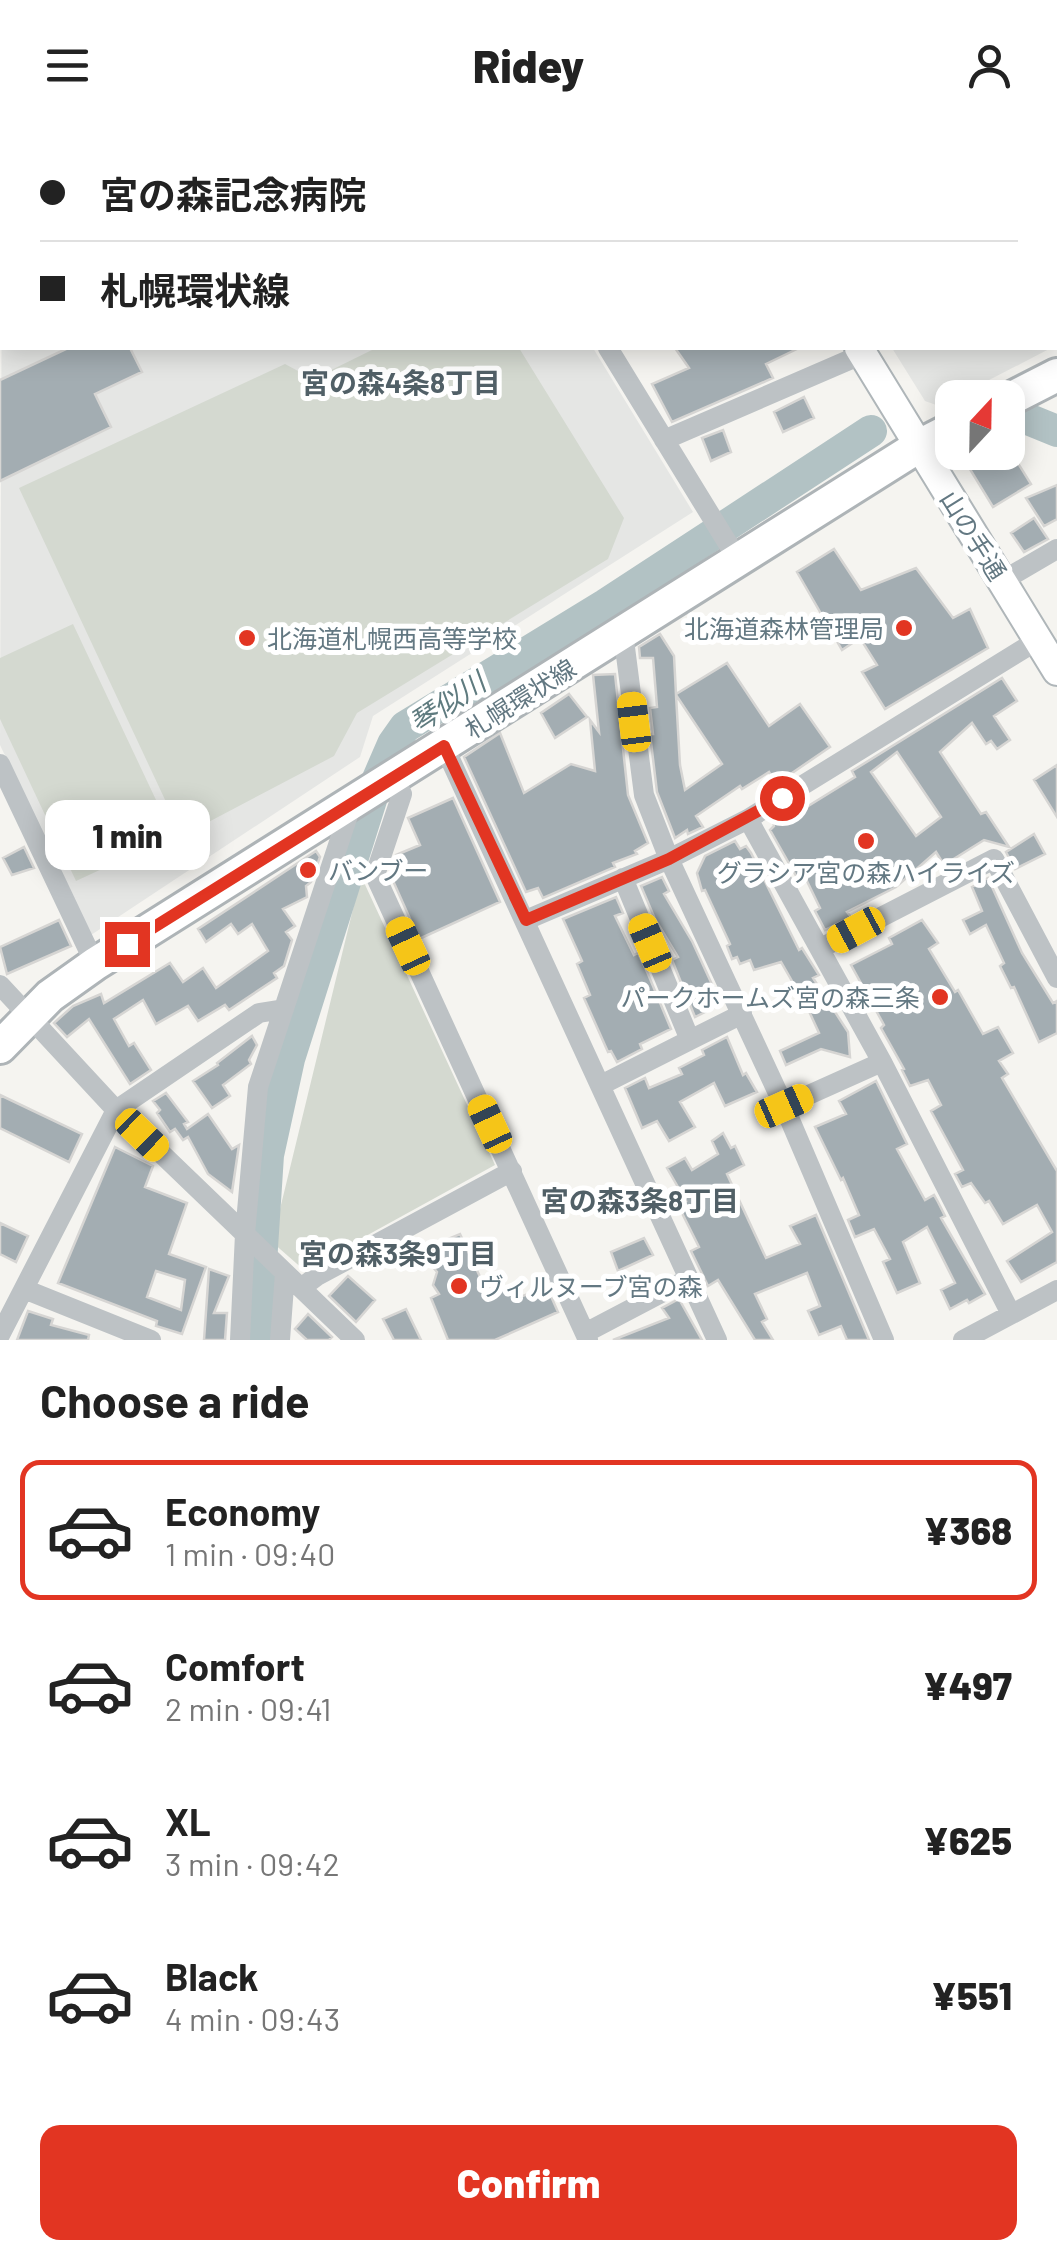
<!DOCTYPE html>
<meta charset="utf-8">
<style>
:root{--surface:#fff;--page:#f2f2f2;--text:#222;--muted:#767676;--line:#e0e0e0;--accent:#e23522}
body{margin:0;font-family:Barlow,"Noto Sans JP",sans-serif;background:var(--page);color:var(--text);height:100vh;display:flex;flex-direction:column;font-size:38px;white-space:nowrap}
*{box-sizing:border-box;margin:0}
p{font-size:32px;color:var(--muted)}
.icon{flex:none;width:55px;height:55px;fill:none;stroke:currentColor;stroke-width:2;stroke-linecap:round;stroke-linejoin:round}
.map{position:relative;height:1210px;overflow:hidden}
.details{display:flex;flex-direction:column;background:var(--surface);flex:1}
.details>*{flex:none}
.top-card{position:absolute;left:0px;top:0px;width:1058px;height:220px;box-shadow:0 5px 25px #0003;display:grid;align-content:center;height:220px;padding:0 40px;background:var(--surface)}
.needle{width:65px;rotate:22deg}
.buttons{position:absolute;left:935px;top:250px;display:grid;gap:20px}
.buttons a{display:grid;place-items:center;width:90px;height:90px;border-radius:20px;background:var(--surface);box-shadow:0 5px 25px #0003;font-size:50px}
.end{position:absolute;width:45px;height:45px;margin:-22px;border:12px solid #e23522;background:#fff;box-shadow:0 0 0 5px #fff}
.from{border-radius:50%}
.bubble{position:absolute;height:70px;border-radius:20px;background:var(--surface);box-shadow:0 5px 25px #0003;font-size:32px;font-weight:800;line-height:70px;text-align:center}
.car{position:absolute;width:30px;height:60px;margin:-30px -15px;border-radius:12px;box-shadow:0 0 8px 2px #0007;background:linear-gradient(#f5c518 24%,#345 0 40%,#f5c518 0 76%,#345 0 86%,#f5c518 0)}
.top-card b{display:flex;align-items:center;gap:35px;height:95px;font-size:38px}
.top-card b+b{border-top:2px solid var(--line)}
.top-card i{width:25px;height:25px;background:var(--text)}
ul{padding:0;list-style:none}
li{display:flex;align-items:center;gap:30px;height:140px;margin:0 20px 15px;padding:0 20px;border:5px solid transparent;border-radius:20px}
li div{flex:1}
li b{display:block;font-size:38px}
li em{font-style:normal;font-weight:800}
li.on{border-color:var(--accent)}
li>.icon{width:90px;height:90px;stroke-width:1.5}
h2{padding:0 40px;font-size:45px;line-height:120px}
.primary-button{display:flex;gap:20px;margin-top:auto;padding:20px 40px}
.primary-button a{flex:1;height:115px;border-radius:20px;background:var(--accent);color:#fff;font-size:40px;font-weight:800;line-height:115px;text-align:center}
header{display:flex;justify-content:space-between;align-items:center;height:130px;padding:0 40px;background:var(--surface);font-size:45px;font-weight:800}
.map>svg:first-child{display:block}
</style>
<header><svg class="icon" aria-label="menu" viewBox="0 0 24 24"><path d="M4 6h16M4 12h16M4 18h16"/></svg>Ridey<svg class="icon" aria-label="person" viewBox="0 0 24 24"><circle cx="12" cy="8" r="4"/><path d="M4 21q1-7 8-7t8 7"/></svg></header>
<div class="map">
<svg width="1057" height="1210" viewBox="0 0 1057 1210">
<rect width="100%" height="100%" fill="#f5f4f0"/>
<path fill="#e5e6e4" d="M 164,0 L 462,0 L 463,2 L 159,2 Z
M 758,0 L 1057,0 L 1057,214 L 1055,2 Z
M 2,77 L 2,218 L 593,218 L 693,382 L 373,586 L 360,627 L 91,805 L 0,615 Z
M 892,218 L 1051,218 L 939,276 L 925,271 Z"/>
<path fill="#d4d9d0" d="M 376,218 L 519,218 L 624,388 L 608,429 L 357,583 L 334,626 L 182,706 L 19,358 L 285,234 L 313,249 Z
M 73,494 L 173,706 L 76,751 L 0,589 L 0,528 Z
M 361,746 L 495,1035 L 304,1140 L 272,1112 Z"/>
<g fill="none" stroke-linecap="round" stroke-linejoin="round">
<path stroke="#b2c2c4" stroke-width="32" d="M 1030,290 L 1057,301
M 256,1210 L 268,1025 L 289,929 L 377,651 L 393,614 L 405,597 L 605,475 L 871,301"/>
</g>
<path fill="#a3adb2" stroke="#d6d5d3" stroke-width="2.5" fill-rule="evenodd" d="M 68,218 L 130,218 L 142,242 L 95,264 L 111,297 L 0,351 L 0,250 Z
M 675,218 L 799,218 L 766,234 L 773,248 L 672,292 L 652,254 L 689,238 Z
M 804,267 L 814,288 L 783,302 L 774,282 Z
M 723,300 L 731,322 L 711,331 L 702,308 Z
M 978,322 L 1011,322 L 1031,354 L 993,377 L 968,336 L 972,326 Z
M 1057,355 L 1057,389 L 1044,396 L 1026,368 Z
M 1034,388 L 1048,409 L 1024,422 L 1011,403 Z
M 834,419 L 861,460 L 916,438 L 953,488 L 970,479 L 988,518 L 885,579 L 862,542 L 877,535 L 860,508 L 842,520 L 797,442 Z
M 660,504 L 674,526 L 676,564 L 727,533 L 769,596 L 800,574 L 830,617 L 776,654 L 769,642 L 742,659 L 740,656 L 696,686 L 703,697 L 688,704 L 687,700 L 675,708 L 657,662 L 650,604 L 653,604 L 650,578 L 657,577 L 653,528 L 640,528 L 639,517 ZM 676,565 L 722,634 L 685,660 L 680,635 Z
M 615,544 L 628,665 L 648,713 L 635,721 L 637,724 L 613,733 L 615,737 L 543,768 L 538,758 L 526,762 L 464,627 L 500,603 L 524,663 L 571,634 L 595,641 L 590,590 L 599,602 L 593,545 Z
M 1002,548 L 1017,571 L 994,586 L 1010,610 L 997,619 L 991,611 L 986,614 L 972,593 L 940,622 L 981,684 L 986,682 L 1009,717 L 984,710 L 944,735 L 936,722 L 896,757 L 847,782 L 851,787 L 825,800 L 815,781 L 820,778 L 805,747 L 799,751 L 770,700 L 774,696 L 773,692 L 790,682 L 792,686 L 855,647 L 852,641 ZM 897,622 L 941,687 L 916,706 L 871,642 Z
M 569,564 L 587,587 L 555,608 L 541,583 Z
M 1057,635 L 1057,687 L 1034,650 Z
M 453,668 L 500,772 L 419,809 L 390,744 L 396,725 L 420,715 L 408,688 Z
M 1034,704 L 1045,724 L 1015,739 L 1006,722 Z
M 735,711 L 740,719 L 746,716 L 751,723 L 799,820 L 802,818 L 819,845 L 813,848 L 848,902 L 850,927 L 821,919 L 786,935 L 780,921 L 819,903 L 808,879 L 781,832 L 754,840 L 750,830 L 740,834 L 737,827 L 732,829 L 727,816 L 730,814 L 705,760 L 702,761 L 697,743 L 705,726 Z
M 24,717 L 34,738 L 12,745 L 3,728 Z
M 316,721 L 320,727 L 311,752 L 306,756 L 307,767 L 283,779 L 295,796 L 286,802 L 292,810 L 284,836 L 274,843 L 277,848 L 229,880 L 225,875 L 198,891 L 188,876 L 156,894 L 143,870 L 114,889 L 129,916 L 134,913 L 151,940 L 130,954 L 89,889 L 67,907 L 54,893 L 73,876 L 101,864 L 104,873 L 170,833 L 183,852 L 203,838 L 216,858 L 268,821 L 252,794 L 238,804 L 231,794 L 206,812 L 198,799 Z
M 662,747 L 669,761 L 664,764 L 692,811 L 721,874 L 695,887 L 672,830 L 678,827 L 655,789 L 641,756 Z
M 988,748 L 1022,823 L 1053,873 L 1057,871 L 1057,903 L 1039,912 L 1014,857 L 1011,858 L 1000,836 L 1004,833 L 986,795 L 970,804 L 963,790 L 982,781 L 972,757 Z
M 616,767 L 623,783 L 615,786 L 634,825 L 638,823 L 648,844 L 671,899 L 640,914 L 642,919 L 617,932 L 611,921 L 608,922 L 584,868 L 590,865 L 577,834 L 582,831 L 563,789 Z
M 59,790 L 71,816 L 7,844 L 0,817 Z
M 922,790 L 938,813 L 929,819 L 955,862 L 958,860 L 983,904 L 998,897 L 1013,923 L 999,931 L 1008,944 L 1002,948 L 1057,1041 L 1057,1132 L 1021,1152 L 1007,1131 L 1052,1102 L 1037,1075 L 1003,1094 L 989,1071 L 985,1073 L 971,1053 L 962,1057 L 955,1044 L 963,1040 L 931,981 L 941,975 L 928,950 L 910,956 L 902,940 L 904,939 L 881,898 L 884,895 L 851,835 L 892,814 L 889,808 Z
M 252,906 L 257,915 L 249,930 L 251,934 L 223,955 L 230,966 L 212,978 L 193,951 L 218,935 L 217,933 Z
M 727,907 L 743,945 L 746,943 L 757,962 L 725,976 L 714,953 L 680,972 L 695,997 L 669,1011 L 657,991 L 642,998 L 625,958 L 645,948 L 649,958 L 682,944 L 679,938 L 704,925 L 702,920 Z
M 876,951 L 907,1014 L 897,1019 L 925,1070 L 934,1065 L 938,1072 L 945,1086 L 941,1088 L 985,1164 L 969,1173 L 967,1170 L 950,1179 L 941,1160 L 955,1153 L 927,1097 L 903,1112 L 920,1153 L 897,1163 L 883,1132 L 890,1129 L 874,1099 L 855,1107 L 848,1090 L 859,1085 L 843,1048 L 841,1050 L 815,997 L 846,984 L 839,971 Z
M 166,963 L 188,992 L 184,994 L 187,999 L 208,984 L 232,1019 L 239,1015 L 232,1062 L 208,1044 L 188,1007 L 183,1010 L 175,999 L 170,1002 L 157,983 L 160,980 L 153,971 Z
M 0,965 L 82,1004 L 69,1032 L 0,998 Z
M 723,1003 L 731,1018 L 735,1016 L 744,1035 L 727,1044 L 766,1128 L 800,1114 L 790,1096 L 816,1085 L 869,1210 L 847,1210 L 841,1196 L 819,1205 L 808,1181 L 820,1176 L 807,1143 L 755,1164 L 767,1189 L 762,1192 L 773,1210 L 755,1210 L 718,1150 L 708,1156 L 691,1121 L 699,1117 L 678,1075 L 686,1071 L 667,1038 L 685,1028 L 692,1040 L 718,1024 L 712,1011 Z
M 115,1017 L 153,1036 L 145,1057 L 187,1073 L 169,1124 L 206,1137 L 182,1204 L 156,1196 L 157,1191 L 58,1153 ZM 156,1141 L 185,1150 L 181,1180 L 147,1167 Z
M 0,1093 L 28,1106 L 16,1132 L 0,1124 Z
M 460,1104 L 489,1166 L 514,1154 L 520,1167 L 539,1160 L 543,1168 L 550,1164 L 558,1182 L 495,1210 L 448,1210 L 431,1168 L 439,1164 L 433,1155 L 437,1142 L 433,1137 L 439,1125 L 436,1114 Z
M 644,1108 L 653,1125 L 618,1141 L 611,1122 Z
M 209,1139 L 229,1146 L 214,1183 L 227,1183 L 225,1210 L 204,1210 Z
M 348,1146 L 375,1170 L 356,1192 L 329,1166 Z
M 679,1169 L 702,1210 L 613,1210 L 669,1188 L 662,1178 Z
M 406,1179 L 421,1210 L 394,1210 L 383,1189 Z
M 28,1181 L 53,1189 L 51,1195 L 89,1205 L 88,1210 L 17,1210 Z
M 308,1184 L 332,1207 L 329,1210 L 307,1210 L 295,1199 Z"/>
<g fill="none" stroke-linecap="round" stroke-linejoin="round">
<defs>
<path id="secondary" d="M 726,0 L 727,2
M 859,218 L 1057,541"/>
<path id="primary" d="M 1008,270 L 1057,245
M 0,917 L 50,866 L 95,834 L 919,316 L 952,299"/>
</defs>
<use href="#secondary" stroke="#afb6b9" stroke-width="32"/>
<use href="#primary" stroke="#aeb4b7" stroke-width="38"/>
<path stroke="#bdc2c5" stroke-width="20" d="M 12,0 L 13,2
M 476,0 L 477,2
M 124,2 L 130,0
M 692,2 L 698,0
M 0,62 L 2,61
M 608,218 L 738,430
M 664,310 L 863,224
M 1002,451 L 1057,419
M 623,502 L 644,665 L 669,729 L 784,976 L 884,1210
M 444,616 L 717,1210
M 0,634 L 95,834
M 393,647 L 402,664 L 375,745 L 588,1210
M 748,689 L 882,932 L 1011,1184
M 526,790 L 669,729 L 748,689 L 1038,510
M 821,818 L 994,729 L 1057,848
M 0,855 L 116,980 L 355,1210
M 690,910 L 742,884
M 601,955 L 690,910 L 623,748
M 784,976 L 882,932
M 301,1158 L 317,1146 L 512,1041
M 24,1159 L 151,1210
M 585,1203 L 688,1149
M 0,1205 L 116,980 L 259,883 L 284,879
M 240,1210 L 245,1104 L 258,957 L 352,673
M 280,1210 L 285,1143
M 963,1210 L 1057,1160"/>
<use href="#secondary" stroke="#fff" stroke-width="28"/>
<use href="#primary" stroke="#fff" stroke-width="32"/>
</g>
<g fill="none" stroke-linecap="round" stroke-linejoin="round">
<path stroke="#e23522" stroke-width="12" d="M 127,814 L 444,616 L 526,790 L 669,729 L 782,668"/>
</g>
<g fill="#e23522" stroke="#fff" stroke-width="4">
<circle cx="904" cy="498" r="10"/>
<circle cx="247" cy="508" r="10"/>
<circle cx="866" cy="711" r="10"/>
<circle cx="308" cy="740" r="10"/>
<circle cx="940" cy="867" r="10"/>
<circle cx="459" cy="1156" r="10"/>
</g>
<g text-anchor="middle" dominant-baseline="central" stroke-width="10" stroke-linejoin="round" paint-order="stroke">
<g font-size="25" fill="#637882" stroke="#fff">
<text transform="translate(974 405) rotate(58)">山の手通</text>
<text transform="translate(520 568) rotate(-32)">札幌環状線</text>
</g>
<g font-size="25" fill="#637882" stroke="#fff" text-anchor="start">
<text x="884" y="498" text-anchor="end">北海道森林管理局</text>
<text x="267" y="508">北海道札幌西高等学校</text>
<text x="328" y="740">バンブー</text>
<text x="866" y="742" text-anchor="middle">グラシア宮の森ハイライズ</text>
<text x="920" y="867" text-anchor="end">パークホームズ宮の森三条</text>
<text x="479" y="1156">ヴィルヌーブ宮の森</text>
</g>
<g font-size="28" font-weight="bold" fill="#516067" stroke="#fff">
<text x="401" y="252">宮の森4条8丁目</text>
<text x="640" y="1070">宮の森3条8丁目</text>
<text x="398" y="1123">宮の森3条9丁目</text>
</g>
<g font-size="28" font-style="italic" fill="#5f7b7f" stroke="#fff">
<text transform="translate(447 572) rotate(-34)">琴似川</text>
</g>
</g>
</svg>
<div class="buttons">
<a><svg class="needle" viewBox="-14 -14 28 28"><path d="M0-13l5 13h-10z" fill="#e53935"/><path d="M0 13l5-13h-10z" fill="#767676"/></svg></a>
</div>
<i class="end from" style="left:782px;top:668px"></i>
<i class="end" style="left:127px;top:814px"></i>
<div class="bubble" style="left:45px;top:670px;width:165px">1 min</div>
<i class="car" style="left:634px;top:592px;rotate:353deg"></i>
<i class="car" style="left:856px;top:800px;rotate:242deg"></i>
<i class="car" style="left:650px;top:813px;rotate:337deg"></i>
<i class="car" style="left:408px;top:816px;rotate:335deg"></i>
<i class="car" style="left:784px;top:976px;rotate:66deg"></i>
<i class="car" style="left:490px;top:994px;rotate:335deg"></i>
<i class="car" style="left:142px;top:1005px;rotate:134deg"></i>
<div class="top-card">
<b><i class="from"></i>宮の森記念病院</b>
<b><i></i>札幌環状線</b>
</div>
</div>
<section class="details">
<h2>Choose a ride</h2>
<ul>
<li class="on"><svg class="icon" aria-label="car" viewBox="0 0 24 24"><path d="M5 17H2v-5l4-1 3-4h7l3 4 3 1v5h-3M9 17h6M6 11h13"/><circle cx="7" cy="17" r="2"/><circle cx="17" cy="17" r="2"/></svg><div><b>Economy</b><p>1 min · 09:40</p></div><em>¥368</em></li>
<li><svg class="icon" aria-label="car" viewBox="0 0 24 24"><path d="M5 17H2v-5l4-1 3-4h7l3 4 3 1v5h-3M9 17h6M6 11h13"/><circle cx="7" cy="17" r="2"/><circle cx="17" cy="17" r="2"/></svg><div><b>Comfort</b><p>2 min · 09:41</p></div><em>¥497</em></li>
<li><svg class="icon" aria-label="car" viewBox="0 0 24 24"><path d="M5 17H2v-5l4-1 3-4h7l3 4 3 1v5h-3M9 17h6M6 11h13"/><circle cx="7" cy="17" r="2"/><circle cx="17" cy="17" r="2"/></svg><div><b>XL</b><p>3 min · 09:42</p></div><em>¥625</em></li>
<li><svg class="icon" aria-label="car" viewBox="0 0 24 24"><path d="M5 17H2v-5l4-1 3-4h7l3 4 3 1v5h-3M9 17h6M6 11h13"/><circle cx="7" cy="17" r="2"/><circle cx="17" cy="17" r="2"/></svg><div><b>Black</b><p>4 min · 09:43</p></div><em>¥551</em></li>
</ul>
<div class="primary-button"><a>Confirm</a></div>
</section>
